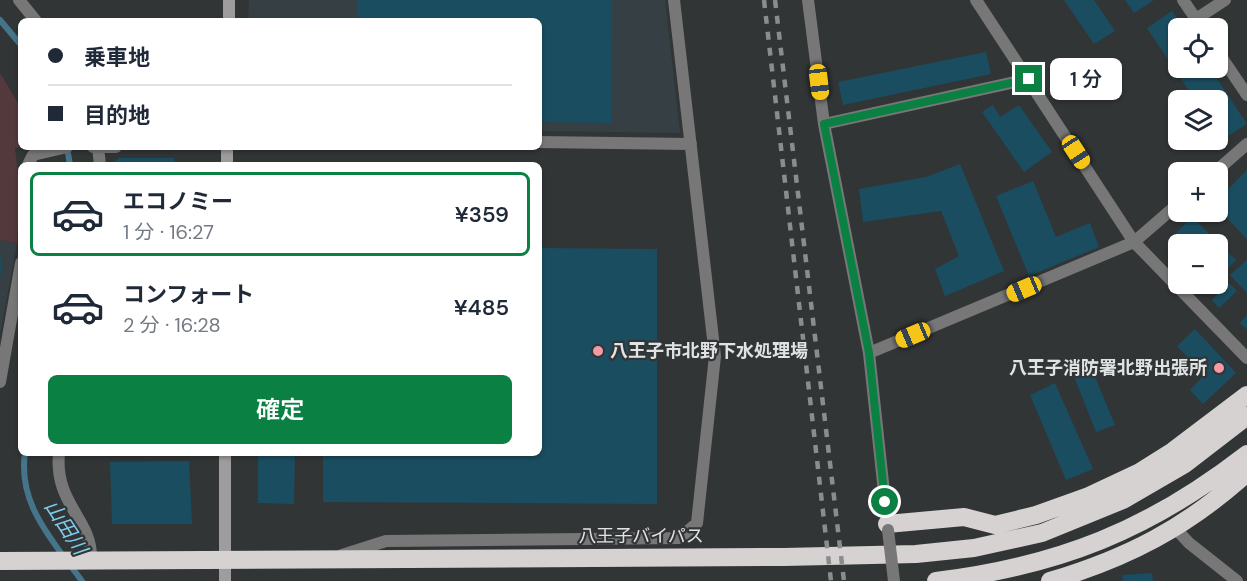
<!DOCTYPE html>
<html lang="ja">
<meta charset="utf-8">
<style>
:root{--surface:#fff;--page:#f6f6f7;--text:#1f2937;--muted:#747a83;--line:#e0e1e3;--accent:#0b8043}
body{margin:0;font-family:"DM Sans","Noto Sans JP",sans-serif;background:var(--page);color:var(--text);height:100vh;display:flex;flex-direction:column;font-size:22px;white-space:nowrap}
*{box-sizing:border-box;margin:0}
p{font-size:20px;color:var(--muted)}
.icon{flex:none;width:33px;height:33px;fill:none;stroke:currentColor;stroke-width:2;stroke-linecap:round;stroke-linejoin:round}
.map{position:relative;flex:1;overflow:hidden}
.panel{position:absolute;left:18px;top:162px;width:524px;height:294px;display:flex;flex-direction:column;background:var(--surface);border-radius:9px;box-shadow:0 2px 4px #0004}
.panel>*{flex:none}
.guide{position:absolute;left:18px;top:18px;width:524px;height:132px;border-radius:9px;box-shadow:0 2px 4px #0004;display:grid;align-content:center;height:132px;padding:0 30px;background:var(--surface)}
.fabs{position:absolute;left:1168px;top:18px;display:grid;gap:12px}
.fabs a{display:grid;place-items:center;width:60px;height:60px;border-radius:9px;background:var(--surface);box-shadow:0 2px 4px #0004;font-size:30px}
.end{position:absolute;width:27px;height:27px;margin:-14px;border:8px solid #0b8043;background:#fff;box-shadow:0 0 0 3px #fff}
.from{border-radius:50%}
.bubble{position:absolute;height:42px;border-radius:9px;background:var(--surface);box-shadow:0 2px 4px #0004;font-size:20px;font-weight:600;line-height:42px;text-align:center}
.car{position:absolute;width:18px;height:36px;margin:-18px -9px;border-radius:8px;box-shadow:0 0 4px 2px #0007;background:linear-gradient(#f5c518 24%,#345 0 40%,#f5c518 0 76%,#345 0 86%,#f5c518 0)}
.guide b{display:flex;align-items:center;gap:21px;height:57px;font-size:22px}
.guide b+b{border-top:2px solid var(--line)}
.guide i{width:15px;height:15px;background:var(--text)}
ul{padding:10px 0 0;list-style:none}
li{display:flex;align-items:center;gap:18px;height:84px;margin:0 12px 9px;padding:0 18px;border:3px solid transparent;border-radius:9px}
li div{flex:1}
li b{display:block;font-size:22px}
li em{font-style:normal;font-weight:600}
li.active{border-color:var(--accent)}
li>.icon{width:54px;height:54px;stroke-width:1.5}
.cta{display:flex;gap:12px;margin-top:auto;padding:12px 30px}
.cta a{flex:1;height:69px;border-radius:9px;background:var(--accent);color:#fff;font-size:24px;font-weight:600;line-height:69px;text-align:center}
.map>svg:first-child{display:block}
</style>
<div class="map">
<svg width="1247" height="581" viewBox="0 0 1247 581">
<rect width="100%" height="100%" fill="#323536"/>
<path fill="#363f43" d="M 249,0 L 665,0 L 680,133 L 539,131 L 538,21 L 248,21 Z
M 0,240 L 17,243 L 0,334 Z"/>
<path fill="#54393c" d="M 0,73 L 21,108 L 21,147 L 15,148 L 20,194 L 17,243 L 0,240 Z"/>
<g fill="none" stroke-linecap="round" stroke-linejoin="round">
<path stroke="#44758a" stroke-width="6" d="M 0,20 L 21,45
M 67,147 L 70,165
M 25,453 C 19,494 40,525 64,557
M 70,565 L 82,581"/>
</g>
<path fill="#1a4d60" d="M 358,0 L 612,0 L 611,123 L 538,122 L 538,21 L 358,21 Z
M 1064,0 L 1094,0 L 1115,31 L 1094,44 Z
M 1125,0 L 1154,0 L 1134,13 Z
M 1172,11 L 1184,28 L 1179,28 L 1179,68 L 1210,68 L 1247,124 L 1222,140 L 1218,135 L 1218,100 L 1195,100 L 1147,28 Z
M 986,52 L 991,74 L 843,105 L 838,82 Z
M 993,105 L 1000,117 L 1019,105 L 1052,152 L 1024,172 L 982,112 Z
M 119,158 L 174,158 L 175,165 L 110,165 Z
M 960,164 L 1004,271 L 945,296 L 935,269 L 959,256 L 941,211 L 863,222 L 859,189 L 926,177 Z
M 1247,170 L 1247,239 L 1218,209 L 1218,199 Z
M 1033,181 L 1056,237 L 1090,223 L 1099,247 L 1029,276 L 996,196 Z
M 1192,217 L 1236,260 L 1218,279 L 1218,244 L 1181,244 L 1173,236 Z
M 538,248 L 657,249 L 657,504 L 323,502 L 323,453 L 538,453 Z
M 1,258 L 2,264 L 0,278 L 0,258 Z
M 1247,260 L 1247,293 L 1230,275 Z
M 1229,283 L 1237,291 L 1219,308 L 1212,300 Z
M 1247,315 L 1247,330 L 1240,323 Z
M 1195,329 L 1236,373 L 1203,404 L 1190,390 L 1204,375 L 1177,346 Z
M 1091,367 L 1115,425 L 1096,432 L 1073,374 Z
M 1055,383 L 1093,469 L 1066,480 L 1030,395 Z
M 258,453 L 295,453 L 294,504 L 258,503 Z
M 189,461 L 192,524 L 112,524 L 110,462 Z
M 1152,573 L 1153,581 L 1123,581 L 1122,575 Z"/>
<g fill="none" stroke-linecap="round" stroke-linejoin="round">
<path stroke="#787777" stroke-width="12" d="M 19,0 L 36,21
M 808,0 L 824,124 L 869,353 L 888,529
M 976,0 L 1134,242 L 1247,358
M 1183,0 L 1202,28
M 1196,19 L 1225,0
M 1218,52 L 1247,95
M 824,124 L 1029,79
M 538,142 L 691,144
M 93,147 L 116,147
M 98,147 L 100,165
M 28,165 L 33,155 L 67,147
M 1215,172 L 1247,144
M 869,353 L 1134,242 L 1179,203
M 0,382 L 21,263
M 59,453 C 54,504 92,519 91,558
M 1176,529 L 1189,543 L 1237,581
M 342,555 L 386,541 L 680,538 L 697,523 L 715,356 L 674,0"/>
<path stroke="#9e9c9c" stroke-width="12" d="M 229,21 L 229,0
M 227,165 L 227,147
M 225,581 L 225,453"/>
<path stroke="#d6d2d2" stroke-width="18" d="M 887,524 L 964,517 L 995,525 L 1036,515 L 1089,496 L 1138,473 L 1173,451 L 1247,395
M 0,561 L 784,557 L 916,554 L 974,548 L 1042,533 L 1123,500 L 1185,464 L 1247,416
M 936,581 C 1059,566 1149,530 1247,454
M 1050,581 C 1128,558 1187,527 1247,473"/>
<path stroke="#8a8c8d" stroke-width="4.5" stroke-dasharray="8 8" stroke-linecap="butt" d="M 764,0 L 831,581
M 775,0 L 844,581"/>
<path stroke="#787777" stroke-width="12" d="M 888,530 L 894,581"/>
</g>
<g fill="none" stroke-linecap="round" stroke-linejoin="round">
<path stroke="#0b8043" stroke-width="8" d="M 885,502 L 869,353 L 824,124 L 1029,79"/>
</g>
<g fill="#f49aa6" stroke="#323536" stroke-width="2">
<circle cx="598" cy="351" r="6"/>
<circle cx="1219" cy="368" r="6"/>
</g>
<g text-anchor="middle" dominant-baseline="central" stroke-width="4.5" stroke-linejoin="round" paint-order="stroke">
<g font-size="18" font-weight="bold" fill="#e0e2e3" stroke="#323536" text-anchor="start">
<text x="610" y="351">八王子市北野下水処理場</text>
<text x="1207" y="368" text-anchor="end">八王子消防署北野出張所</text>
</g>
<g font-size="18" fill="#e0e2e3" stroke="#323536">
<text x="641" y="536">八王子バイパス</text>
</g>
<g font-size="20" font-style="italic" fill="#7ecef0" stroke="#323536">
<text transform="translate(66 527) rotate(57)">山田川</text>
</g>
</g>
</svg>
<div class="fabs">
<a><svg class="icon" aria-label="locate" viewBox="0 0 24 24"><circle cx="12" cy="12" r="6"/><path d="M12 2v4M12 18v4M2 12h4M18 12h4"/></svg></a>
<a><svg class="icon" aria-label="layers" viewBox="0 0 24 24"><path d="M12 4l9 5-9 5-9-5zM3 14l9 5 9-5"/></svg></a>
<a>+</a>
<a>−</a>
</div>
<i class="end from" style="left:885px;top:502px"></i>
<i class="end" style="left:1029px;top:79px"></i>
<div class="bubble" style="left:1050px;top:58px;width:72px">1 分</div>
<i class="car" style="left:819px;top:82px;rotate:173deg"></i>
<i class="car" style="left:1076px;top:152px;rotate:147deg"></i>
<i class="car" style="left:1024px;top:289px;rotate:247deg"></i>
<i class="car" style="left:913px;top:335px;rotate:247deg"></i>
<div class="guide">
<b><i class="from"></i>乗車地</b>
<b><i></i>目的地</b>
</div>
<section class="panel">
<ul>
<li class="active"><svg class="icon" aria-label="car" viewBox="0 0 24 24"><path d="M5 17H2v-5l4-1 3-4h7l3 4 3 1v5h-3M9 17h6M6 11h13"/><circle cx="7" cy="17" r="2"/><circle cx="17" cy="17" r="2"/></svg><div><b>エコノミー</b><p>1 分 · 16:27</p></div><em>¥359</em></li>
<li><svg class="icon" aria-label="car" viewBox="0 0 24 24"><path d="M5 17H2v-5l4-1 3-4h7l3 4 3 1v5h-3M9 17h6M6 11h13"/><circle cx="7" cy="17" r="2"/><circle cx="17" cy="17" r="2"/></svg><div><b>コンフォート</b><p>2 分 · 16:28</p></div><em>¥485</em></li>
</ul>
<div class="cta"><a>確定</a></div>
</section>
</div>
